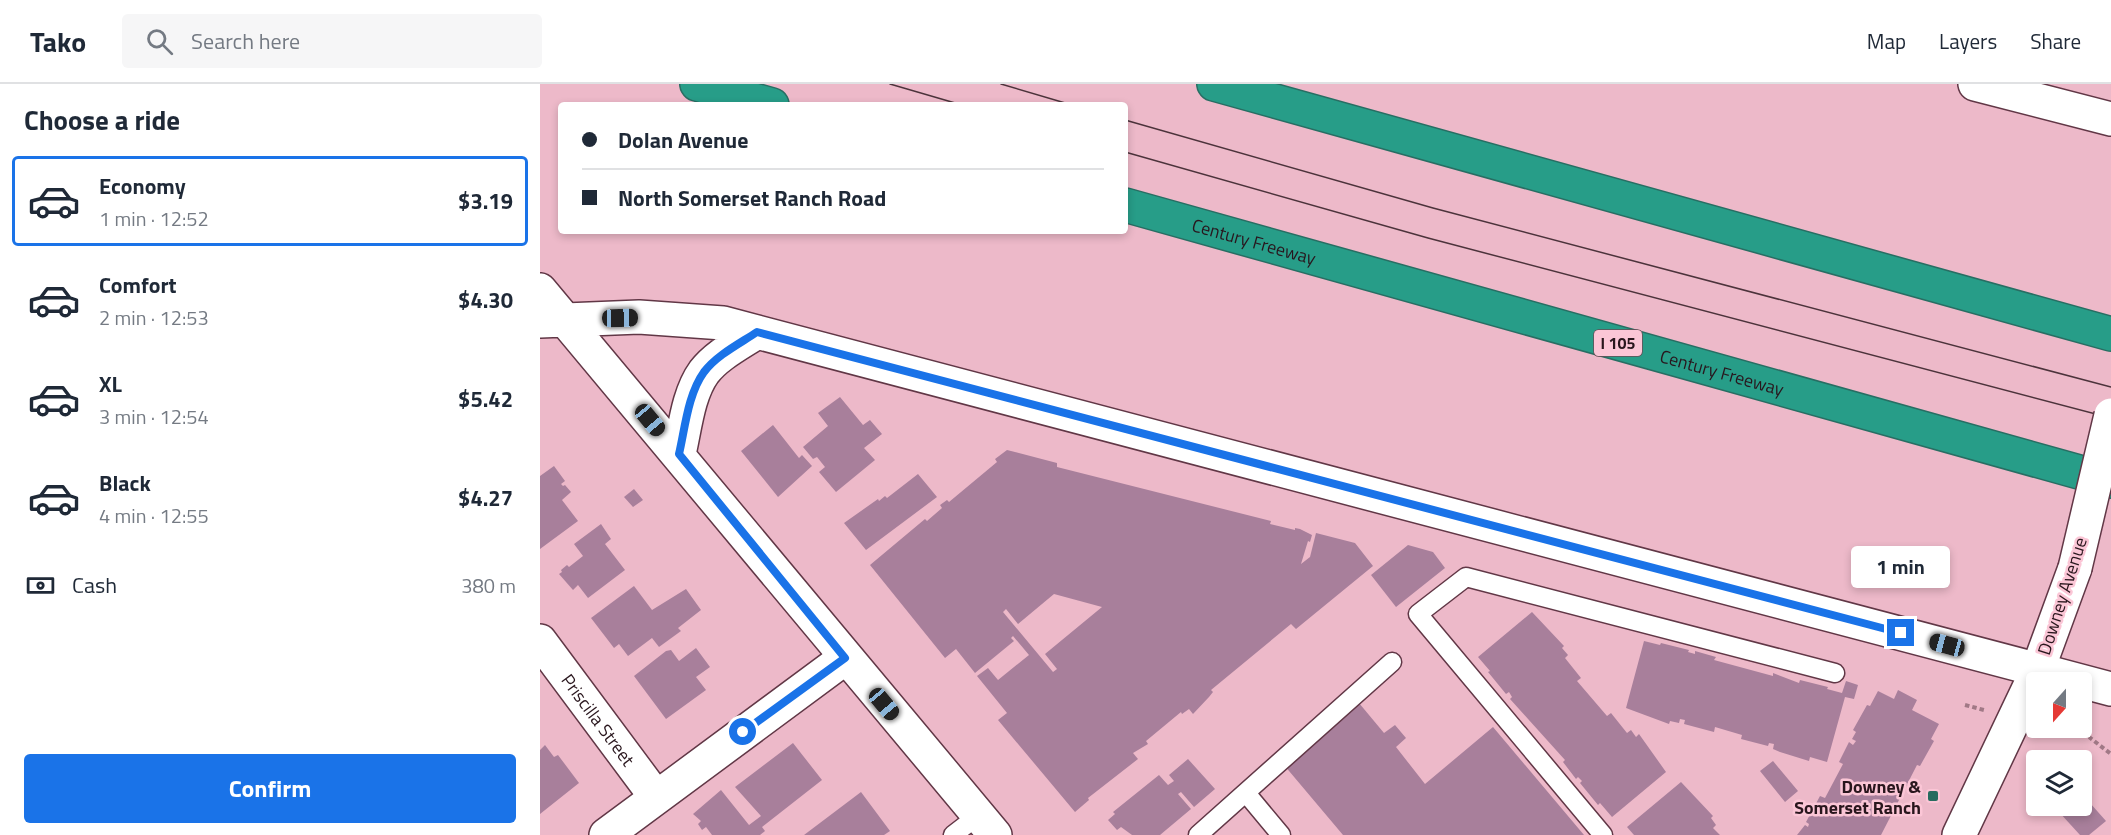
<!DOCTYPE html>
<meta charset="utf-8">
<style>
:root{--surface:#fff;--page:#f6f6f7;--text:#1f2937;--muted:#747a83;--line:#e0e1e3;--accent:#1a73e8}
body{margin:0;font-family:"Titillium Web",sans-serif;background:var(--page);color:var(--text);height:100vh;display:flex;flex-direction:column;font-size:22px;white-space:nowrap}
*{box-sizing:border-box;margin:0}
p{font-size:20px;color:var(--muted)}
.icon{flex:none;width:33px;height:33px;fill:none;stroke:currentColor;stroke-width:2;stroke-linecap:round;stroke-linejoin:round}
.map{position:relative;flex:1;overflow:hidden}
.sheet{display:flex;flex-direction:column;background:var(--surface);width:540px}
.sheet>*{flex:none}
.guide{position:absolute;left:18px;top:18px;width:570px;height:132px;border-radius:6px;box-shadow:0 3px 9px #0003;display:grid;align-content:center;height:132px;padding:0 24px;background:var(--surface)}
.needle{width:39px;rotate:201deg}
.controls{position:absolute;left:1486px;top:588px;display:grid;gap:12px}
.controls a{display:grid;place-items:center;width:66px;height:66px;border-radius:6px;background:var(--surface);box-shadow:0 3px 9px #0003;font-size:30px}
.end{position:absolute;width:27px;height:27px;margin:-14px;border:8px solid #1a73e8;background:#fff;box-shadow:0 0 0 3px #fff}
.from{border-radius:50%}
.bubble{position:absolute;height:42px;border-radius:6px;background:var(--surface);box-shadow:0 3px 9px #0003;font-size:20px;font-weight:700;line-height:42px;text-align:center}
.car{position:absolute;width:18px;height:36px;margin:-18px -9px;border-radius:8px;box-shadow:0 0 4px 2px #0007;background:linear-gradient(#222 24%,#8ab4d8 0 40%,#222 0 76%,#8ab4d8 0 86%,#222 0)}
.guide b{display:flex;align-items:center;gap:21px;height:57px;font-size:22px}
.guide b+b{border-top:2px solid var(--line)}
.guide i{width:15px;height:15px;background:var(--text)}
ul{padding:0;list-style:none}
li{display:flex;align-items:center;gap:18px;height:90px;margin:0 12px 9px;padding:0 12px;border:3px solid transparent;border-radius:6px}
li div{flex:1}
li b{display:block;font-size:22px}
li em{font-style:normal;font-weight:700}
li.current{border-color:var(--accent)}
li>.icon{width:54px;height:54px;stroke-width:1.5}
h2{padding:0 24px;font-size:27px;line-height:72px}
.pay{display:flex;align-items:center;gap:15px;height:66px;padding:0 24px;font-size:22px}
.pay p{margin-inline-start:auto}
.cta{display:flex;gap:12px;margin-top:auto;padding:12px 24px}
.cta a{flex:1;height:69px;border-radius:6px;background:var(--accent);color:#fff;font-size:24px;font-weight:700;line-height:69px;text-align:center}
header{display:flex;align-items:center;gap:36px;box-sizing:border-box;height:84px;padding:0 30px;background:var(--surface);border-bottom:2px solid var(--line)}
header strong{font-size:28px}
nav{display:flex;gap:33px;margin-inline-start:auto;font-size:21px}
.search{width:420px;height:54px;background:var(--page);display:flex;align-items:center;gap:15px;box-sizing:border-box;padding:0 21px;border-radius:6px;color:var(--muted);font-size:22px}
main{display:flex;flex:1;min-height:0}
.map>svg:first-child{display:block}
</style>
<header>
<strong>Tako</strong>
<div class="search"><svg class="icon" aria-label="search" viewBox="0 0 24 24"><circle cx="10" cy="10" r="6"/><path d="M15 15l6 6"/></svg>Search here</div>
<nav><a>Map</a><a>Layers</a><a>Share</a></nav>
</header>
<main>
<section class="sheet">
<h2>Choose a ride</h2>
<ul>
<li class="current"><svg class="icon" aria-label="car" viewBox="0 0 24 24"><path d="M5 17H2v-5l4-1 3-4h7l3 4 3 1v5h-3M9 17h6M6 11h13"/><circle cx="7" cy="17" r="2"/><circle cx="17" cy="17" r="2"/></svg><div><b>Economy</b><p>1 min · 12:52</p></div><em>$3.19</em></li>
<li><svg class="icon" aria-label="car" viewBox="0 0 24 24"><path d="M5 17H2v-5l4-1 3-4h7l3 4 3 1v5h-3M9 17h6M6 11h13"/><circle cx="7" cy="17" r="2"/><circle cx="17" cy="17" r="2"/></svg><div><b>Comfort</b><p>2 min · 12:53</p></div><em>$4.30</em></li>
<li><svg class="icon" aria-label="car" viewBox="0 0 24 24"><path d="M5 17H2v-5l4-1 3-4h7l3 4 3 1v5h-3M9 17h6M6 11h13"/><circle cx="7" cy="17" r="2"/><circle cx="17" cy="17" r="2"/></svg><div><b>XL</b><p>3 min · 12:54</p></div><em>$5.42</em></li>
<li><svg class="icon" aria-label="car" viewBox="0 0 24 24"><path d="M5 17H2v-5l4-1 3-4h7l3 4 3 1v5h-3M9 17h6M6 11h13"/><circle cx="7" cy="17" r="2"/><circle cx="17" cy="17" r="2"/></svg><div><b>Black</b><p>4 min · 12:55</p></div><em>$4.27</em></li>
</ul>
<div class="pay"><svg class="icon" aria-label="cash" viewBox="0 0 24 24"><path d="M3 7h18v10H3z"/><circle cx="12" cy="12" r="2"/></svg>Cash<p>380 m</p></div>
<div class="cta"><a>Confirm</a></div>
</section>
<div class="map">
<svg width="1571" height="751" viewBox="0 0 1571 751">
<rect width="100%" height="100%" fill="#edb9c9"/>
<path fill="#a87f9b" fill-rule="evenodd" d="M 300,313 L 323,341 L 330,336 L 342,350 L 324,364 L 335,376 L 296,408 L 279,388 L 285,383 L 277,373 L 273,375 L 263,363 L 288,342 L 278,329 Z
M 233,341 L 259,374 L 262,371 L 272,382 L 238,413 L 201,367 Z
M 467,366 L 517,379 L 517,383 L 731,437 L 730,440 L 755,446 L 755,444 L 760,445 L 772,451 L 770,458 L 768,457 L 761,480 L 770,473 L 776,449 L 815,459 L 833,482 L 756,545 L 751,540 L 671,606 L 673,608 L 669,613 L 653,630 L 649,625 L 642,630 L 641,628 L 606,657 L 608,660 L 593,669 L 598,675 L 548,714 L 549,716 L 535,728 L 458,636 L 467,629 L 437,592 L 448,584 L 458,596 L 489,571 L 473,552 L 471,554 L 474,557 L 435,589 L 416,565 L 405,574 L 330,481 L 379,440 L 385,435 L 387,437 L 402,424 L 400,421 L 407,416 L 409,418 L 457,378 L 455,375 ZM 514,510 L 562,523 L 505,570 L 517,585 L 513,588 L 463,528 L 466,525 L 478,540 Z
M 14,382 L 25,397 L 21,400 L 23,402 L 25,401 L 31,408 L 22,416 L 38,437 L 0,465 L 0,392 Z
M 378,390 L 397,413 L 326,466 L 304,439 L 338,415 L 339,417 L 345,412 L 347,414 Z
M 94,405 L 103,416 L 93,423 L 84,413 Z
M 61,440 L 71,455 L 65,460 L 85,486 L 48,514 L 38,501 L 33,506 L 19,490 L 22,488 L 21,486 L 27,481 L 29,483 L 43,472 L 34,460 Z
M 868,461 L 893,468 L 905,484 L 856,523 L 831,491 Z
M 94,502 L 112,526 L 146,505 L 161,526 L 138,544 L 141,547 L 119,563 L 112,554 L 88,572 L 79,560 L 74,564 L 51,534 Z
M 992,528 L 1024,562 L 1022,564 L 1028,571 L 1025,574 L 1041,594 L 1037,597 L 1067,632 L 1071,629 L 1087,649 L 1091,646 L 1096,653 L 1099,650 L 1126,688 L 1072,733 L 1060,719 L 1058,721 L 1040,699 L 1042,697 L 1038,693 L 1036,695 L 1023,678 L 1025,676 L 970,615 L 972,613 L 969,608 L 966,610 L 948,588 L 950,587 L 938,573 Z
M 1104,557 L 1120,561 L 1121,559 L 1149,566 L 1148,568 L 1155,570 L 1155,567 L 1176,573 L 1174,576 L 1233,592 L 1233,589 L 1259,599 L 1260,596 L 1288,603 L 1287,605 L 1302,609 L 1306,597 L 1318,601 L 1314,615 L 1305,613 L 1287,678 L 1270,673 L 1269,677 L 1240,668 L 1233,665 L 1234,660 L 1229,659 L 1228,662 L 1201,655 L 1202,651 L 1175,643 L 1174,648 L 1144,640 L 1145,636 L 1140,635 L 1139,639 L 1130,637 L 1129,640 L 1086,624 Z
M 156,564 L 170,583 L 156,593 L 166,606 L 126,635 L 94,592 L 126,567 L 131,566 L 139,577 Z
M 1358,606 L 1377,616 L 1372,626 L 1399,640 L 1391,655 L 1394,657 L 1380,682 L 1377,681 L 1341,751 L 1257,751 L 1265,741 L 1268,743 L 1269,740 L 1266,738 L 1280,712 L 1285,714 L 1303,680 L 1299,678 L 1309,658 L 1313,661 L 1316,657 L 1312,655 L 1316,648 L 1313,646 L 1327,621 L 1330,622 L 1338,607 L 1354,615 Z
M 819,619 L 844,649 L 855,641 L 866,654 L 856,663 L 885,700 L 953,643 L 1044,751 L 803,751 L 744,681 Z
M 253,659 L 282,696 L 222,743 L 225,747 L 220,751 L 172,751 L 166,743 L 162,746 L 158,740 L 161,737 L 153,730 L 181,706 L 209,741 L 221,732 L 195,703 Z
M 5,661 L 14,673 L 18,671 L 39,699 L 0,730 L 0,666 Z
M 648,675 L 675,705 L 654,723 L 641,708 L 638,710 L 651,725 L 620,751 L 592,751 L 581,743 L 577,746 L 568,736 L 575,730 L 573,728 L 619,691 L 628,701 L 634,697 L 629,691 Z
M 1233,677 L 1258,707 L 1245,718 L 1220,687 Z
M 1141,698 L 1173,732 L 1171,734 L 1176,741 L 1173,744 L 1180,751 L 1094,751 L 1087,743 Z
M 321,708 L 350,747 L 344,751 L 264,751 Z
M 1542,710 L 1566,737 L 1549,751 L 1540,751 L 1519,728 L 1526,722 L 1542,722 Z"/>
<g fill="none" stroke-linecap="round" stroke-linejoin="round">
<defs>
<path id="service" d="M 706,709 L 741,751
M 413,751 L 439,731
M 658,751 L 852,578
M 1063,751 L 878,530 L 926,493 L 1295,589"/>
<g id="minor">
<path id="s1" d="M 0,557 L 116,713"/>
<path d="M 66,751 L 305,574"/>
</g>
<path id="tertiary" d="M 1435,0 L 1571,35
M 0,206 L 455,751
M 0,237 L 99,233 L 183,239 L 1571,605
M 139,370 C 145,344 148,310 164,288 C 177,271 199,260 217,248"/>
<path id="secondary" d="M 1419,751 L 1498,585 L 1535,484"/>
<g id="motorway">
<path d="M 157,0 L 232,21"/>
<path d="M 674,0 L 1571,250"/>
<path id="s2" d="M 585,121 L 1571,397"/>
</g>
</defs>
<use href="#service" stroke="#613746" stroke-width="21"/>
<use href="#minor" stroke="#613746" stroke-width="36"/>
<use href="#tertiary" stroke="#613746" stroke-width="36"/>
<use href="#secondary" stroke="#613746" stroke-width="36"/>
<use href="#motorway" stroke="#286e63" stroke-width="36"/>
<path stroke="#a17986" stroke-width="4" stroke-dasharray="4.5 3" stroke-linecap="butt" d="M 1425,621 L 1444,626
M 1512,644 L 1549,653 L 1571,670"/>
<use href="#service" stroke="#fff" stroke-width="18"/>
<use href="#minor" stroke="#fff" stroke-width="33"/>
<use href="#tertiary" stroke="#fff" stroke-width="33"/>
<use href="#secondary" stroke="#fff" stroke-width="33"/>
<use href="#motorway" stroke="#279d88" stroke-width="33"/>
<path stroke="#4c333b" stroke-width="1.5" d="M 350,0 L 422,21
M 461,0 L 532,21
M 585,36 L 893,124 L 1571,303
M 585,68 L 888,154 L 1571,334"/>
<defs>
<path id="secondary-bridge" d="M 1535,484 L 1571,331"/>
</defs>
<use href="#secondary-bridge" stroke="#613746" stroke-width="36" stroke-linecap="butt"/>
<use href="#secondary-bridge" stroke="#fff" stroke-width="33"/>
</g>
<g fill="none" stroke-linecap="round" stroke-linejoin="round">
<path stroke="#1a73e8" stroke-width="8" d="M 203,648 L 305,574 L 139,370 C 145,344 148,310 164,288 C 177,271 199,260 217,248 L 1361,549"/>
</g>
<rect fill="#276c5f" stroke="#fbc6d6" stroke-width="2" x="1387" y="706" width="12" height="12" rx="3"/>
<g text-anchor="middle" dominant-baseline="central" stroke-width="5" stroke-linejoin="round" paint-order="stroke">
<rect fill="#fbc6d6" stroke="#684b54" stroke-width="1.5" x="1054" y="246" width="48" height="26" rx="4.5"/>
<g font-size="16" font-weight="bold" fill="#29161d">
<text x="1078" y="259">I 105</text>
</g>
<g font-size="18" fill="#29161d" stroke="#fbc6d6">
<text stroke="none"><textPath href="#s2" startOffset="134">Century Freeway</textPath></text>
<text stroke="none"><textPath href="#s2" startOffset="620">Century Freeway</textPath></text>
<text transform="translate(1522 512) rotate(-72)">Downey Avenue</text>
<text stroke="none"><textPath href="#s1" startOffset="98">Priscilla Street</textPath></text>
</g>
<g font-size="18" font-weight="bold" fill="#29161d" stroke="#fbc6d6" text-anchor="end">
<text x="1381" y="702">Downey &amp;<tspan x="1381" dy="21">Somerset Ranch</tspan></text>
</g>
</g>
</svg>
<div class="controls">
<a><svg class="needle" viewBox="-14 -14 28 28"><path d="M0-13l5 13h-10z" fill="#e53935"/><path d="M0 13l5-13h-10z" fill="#747a83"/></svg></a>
<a><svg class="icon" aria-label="layers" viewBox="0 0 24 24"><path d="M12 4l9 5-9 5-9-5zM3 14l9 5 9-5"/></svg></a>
</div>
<i class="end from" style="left:203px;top:648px"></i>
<i class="end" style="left:1361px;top:549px"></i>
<div class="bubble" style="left:1311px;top:462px;width:99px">1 min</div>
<i class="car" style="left:80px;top:234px;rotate:89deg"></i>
<i class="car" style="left:110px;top:336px;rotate:140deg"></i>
<i class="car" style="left:1407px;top:561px;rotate:285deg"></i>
<i class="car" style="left:344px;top:620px;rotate:140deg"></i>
<div class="guide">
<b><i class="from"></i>Dolan Avenue</b>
<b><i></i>North Somerset Ranch Road</b>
</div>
</div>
</main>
